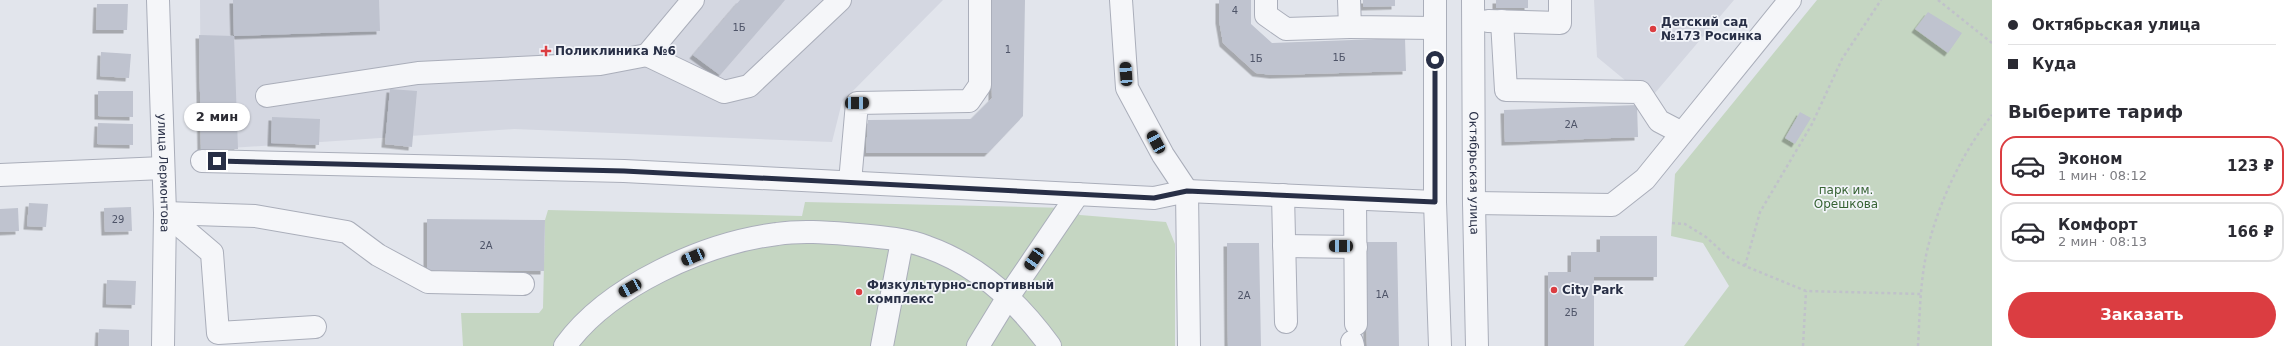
<!DOCTYPE html>
<html lang="ru">
<meta charset="utf-8">
<style>
:root{--surface:#fff;--page:#f2f2f3;--text:#2b2b33;--muted:#7c7c81;--line:#e1e1e2;--accent:#db3d41}
body{margin:0;font-family:"DejaVu Sans",sans-serif;background:var(--page);color:var(--text);height:100vh;display:flex;flex-direction:column;font-size:15px;white-space:nowrap}
*{box-sizing:border-box;margin:0}
p{font-size:13px;color:var(--muted)}
.icon{flex:none;width:22px;height:22px;fill:none;stroke:currentColor;stroke-width:2;stroke-linecap:round;stroke-linejoin:round}
.map{position:relative;flex:1;overflow:hidden}
.drawer{display:flex;flex-direction:column;background:var(--surface);width:300px}
.drawer>*{flex:none}
.hud{display:grid;align-content:center;height:88px;padding:0 16px;background:var(--surface)}
.end{position:absolute;width:18px;height:18px;margin:-9px;border:5px solid #282f46;background:#fff;box-shadow:0 0 0 2px #fff}
.from{border-radius:50%}
.bubble{position:absolute;height:28px;border-radius:14px;background:var(--surface);box-shadow:0 1px 3px #0004;font-size:13px;font-weight:700;line-height:28px;text-align:center}
.car{position:absolute;width:12px;height:24px;margin:-12px -6px;border-radius:5px;box-shadow:0 0 3px 1px #0007;background:linear-gradient(#222 24%,#8ab4d8 0 40%,#222 0 76%,#8ab4d8 0 86%,#222 0)}
.hud b{display:flex;align-items:center;gap:14px;height:38px;font-size:15px}
.hud b+b{border-top:1px solid var(--line)}
.hud i{width:10px;height:10px;background:var(--text)}
ul{padding:0;list-style:none}
li{display:flex;align-items:center;gap:12px;height:60px;margin:0 8px 6px;padding:0 8px;border:2px solid var(--line);border-radius:16px}
li div{flex:1}
li b{display:block;font-size:15px}
li em{font-style:normal;font-weight:700}
li.selected{border-color:var(--accent)}
li>.icon{width:36px;height:36px;stroke-width:1.5}
h2{padding:0 16px;font-size:18px;line-height:48px}
.button{display:flex;gap:8px;margin-top:auto;padding:8px 16px}
.button a{flex:1;height:46px;border-radius:24px;background:var(--accent);color:#fff;font-size:16px;font-weight:700;line-height:46px;text-align:center}
main{display:flex;flex:1;min-height:0}
.map>svg:first-child{display:block}
</style>
<main>
<div class="map">
<svg width="1992" height="346" viewBox="0 0 1992 346">
<defs>
<filter id="shadow"><feDropShadow dx="-3.5" dy="3.5" stdDeviation="0" flood-color="#0004"/></filter>
</defs>
<rect width="100%" height="100%" fill="#e2e5ec"/>
<path fill="#d4d7e1" d="M 200,0 L 943,0 L 842,102 L 832,142 L 514,129 L 201,150 Z
M 1594,0 L 1734,0 L 1649,100 L 1597,57 Z"/>
<path fill="#c5d6c2" d="M 1817,0 L 1992,0 L 1992,346 L 1684,346 L 1729,286 L 1703,243 L 1671,236 L 1675,174 Z
M 805,202 L 1068,208 L 1080,215 L 1166,222 L 1175,244 L 1175,346 L 463,346 L 461,313 L 539,313 L 543,308 L 545,220 L 548,210 L 802,216 Z"/>
<path fill="#bfc3cf" filter="url(#shadow)" d="M 233,0 L 379,0 L 380,31 L 234,36 Z
M 740,0 L 785,0 L 720,75 L 693,55 Z
M 991,0 L 1025,0 L 1023,116 L 988,153 L 866,153 L 868,120 L 971,119 L 992,98 Z
M 1219,0 L 1251,0 L 1251,24 L 1272,43 L 1405,38 L 1406,71 L 1273,75 L 1256,73 L 1223,43 L 1219,20 Z
M 1363,0 L 1395,0 L 1395,6 L 1363,7 Z
M 1496,0 L 1528,0 L 1528,8 L 1496,8 Z
M 97,4 L 128,4 L 127,30 L 96,30 Z
M 1928,12 L 1962,33 L 1948,53 L 1915,29 Z
M 199,35 L 234,36 L 238,149 L 201,150 Z
M 101,52 L 131,54 L 129,78 L 100,76 Z
M 390,89 L 417,91 L 412,147 L 385,144 Z
M 98,91 L 133,91 L 133,117 L 98,116 Z
M 1637,105 L 1638,137 L 1505,142 L 1504,110 Z
M 1800,112 L 1811,118 L 1795,144 L 1785,138 Z
M 272,117 L 320,119 L 319,145 L 271,143 Z
M 98,123 L 133,124 L 133,145 L 97,144 Z
M 29,203 L 48,204 L 46,227 L 27,226 Z
M 131,207 L 132,231 L 105,232 L 104,208 Z
M 18,208 L 19,231 L 0,232 L 0,209 Z
M 427,219 L 545,220 L 544,271 L 427,270 Z
M 1600,236 L 1657,236 L 1657,277 L 1594,277 L 1594,346 L 1548,346 L 1548,272 L 1571,272 L 1571,252 L 1600,252 Z
M 1365,242 L 1397,242 L 1399,346 L 1367,346 Z
M 1227,243 L 1259,243 L 1261,346 L 1228,346 Z
M 107,280 L 136,281 L 135,305 L 106,304 Z
M 99,329 L 129,330 L 129,346 L 98,346 Z"/>
<g fill="none" stroke-linecap="round" stroke-linejoin="round">
<defs>
<g id="minor">
<path id="s1" d="M 158,0 L 165,213 L 163,346"/>
<path d="M 693,0 L 647,55 L 724,92 L 749,86 L 840,0"/>
<path d="M 1121,0 L 1127,88 L 1163,155 L 1187,191 L 1189,346"/>
<path d="M 1266,0 L 1266,15 L 1286,29 L 1350,27"/>
<path d="M 1349,0 L 1350,27 L 1435,28"/>
<path d="M 1435,0 L 1435,202 L 1440,346"/>
<path id="s2" d="M 1473,0 L 1474,203 L 1477,346"/>
<path d="M 1488,21 L 1560,23 L 1560,0"/>
<path d="M 1502,21 L 1506,90 L 1640,92 L 1659,121 L 1682,133"/>
<path d="M 267,96 L 418,73 L 600,64 L 647,55"/>
<path d="M 202,161 L 624,171 L 1154,198 L 1187,191 L 1435,202"/>
<path d="M 0,175 L 163,168"/>
<path d="M 850,182 L 857,103 L 969,101 L 980,85 L 980,0"/>
<path d="M 1283,195 L 1286,322"/>
<path d="M 1355,199 L 1356,324"/>
<path d="M 1474,203 L 1612,205 L 1645,179 L 1790,0"/>
<path d="M 165,213 L 255,216 L 347,232 L 378,255 L 428,282 L 523,284"/>
<path d="M 165,213 L 212,253 L 218,333 L 315,327"/>
<path d="M 1284,246 L 1356,247"/>
<path d="M 1352,342 L 1353,346"/>
<path d="M 565,346 C 608,286 705,243 777,234 C 804,230 832,233 859,235 C 881,237 906,239 927,247 C 978,265 1019,303 1050,346"/>
<path d="M 882,346 L 902,241"/>
<path d="M 978,346 L 1008,297 L 1078,194"/>
</g>
</defs>
<use href="#minor" stroke="#aaaeba" stroke-width="24"/>
<path stroke="#c0c2ca" stroke-width="2.5" stroke-dasharray="3 3" stroke-linecap="butt" d="M 1938,0 L 1992,43
M 1672,223 L 1685,224 L 1706,237 L 1729,258 L 1745,266 L 1806,291 L 1921,294
M 1745,266 L 1760,212 L 1812,124 L 1842,59 L 1881,0
M 1803,346 L 1806,291
M 1918,346 C 1920,312 1920,276 1929,243 C 1941,197 1963,152 1992,115"/>
<use href="#minor" stroke="#f5f6f9" stroke-width="22"/>
</g>
<g fill="none" stroke-linecap="round" stroke-linejoin="round">
<path stroke="#282f46" stroke-width="5" d="M 217,161 L 624,171 L 1154,198 L 1187,191 L 1435,202 L 1435,60"/>
</g>
<g fill="#db3d41" stroke="#f2f4f9" stroke-width="1.5">
<circle cx="1653" cy="29" r="4"/>
<path d="M544 45h4v4h4v4h-4v4h-4v-4h-4v-4h4z"/>
<circle cx="1554" cy="290" r="4"/>
<circle cx="859" cy="292" r="4"/>
</g>
<g text-anchor="middle" dominant-baseline="central" stroke-width="3.5" stroke-linejoin="round" paint-order="stroke">
<g font-size="10" fill="#4e5468">
<text x="1235" y="10">4</text>
<text x="739" y="27">1Б</text>
<text x="1008" y="49">1</text>
<text x="1339" y="57">1Б</text>
<text x="1256" y="58">1Б</text>
<text x="1571" y="124">2А</text>
<text x="118" y="219">29</text>
<text x="486" y="245">2А</text>
<text x="1382" y="294">1А</text>
<text x="1244" y="295">2А</text>
<text x="1571" y="312">2Б</text>
</g>
<g font-size="12" font-weight="bold" fill="#282f46" stroke="#f2f4f9" text-anchor="start">
<text x="1661" y="22">Детский сад<tspan x="1661" dy="14">№173 Росинка</tspan></text>
<text x="555" y="51">Поликлиника №6</text>
<text x="867" y="285">Физкультурно-спортивный<tspan x="867" dy="14">комплекс</tspan></text>
<text x="1562" y="290">City Park</text>
</g>
<g font-size="12" fill="#282f46" stroke="#f2f4f9">
<text stroke="none"><textPath href="#s1" startOffset="173">улица Лермонтова</textPath></text>
<text stroke="none"><textPath href="#s2" startOffset="173">Октябрьская улица</textPath></text>
</g>
<g font-size="12" fill="#376334" stroke="#f2f4f9">
<text x="1846" y="190">парк им.<tspan x="1846" dy="14">Орешкова</tspan></text>
</g>
</g>
</svg>
<i class="end from" style="left:1435px;top:60px"></i>
<i class="end" style="left:217px;top:161px"></i>
<div class="bubble" style="left:184px;top:103px;width:66px">2 мин</div>
<i class="car" style="left:1126px;top:74px;rotate:356deg"></i>
<i class="car" style="left:857px;top:103px;rotate:89deg"></i>
<i class="car" style="left:1156px;top:142px;rotate:332deg"></i>
<i class="car" style="left:1341px;top:246px;rotate:271deg"></i>
<i class="car" style="left:693px;top:257px;rotate:247deg"></i>
<i class="car" style="left:1034px;top:259px;rotate:214deg"></i>
<i class="car" style="left:630px;top:288px;rotate:241deg"></i>
</div>
<section class="drawer">
<div class="hud">
<b><i class="from"></i>Октябрьская улица</b>
<b><i></i>Куда</b>
</div>
<h2>Выберите тариф</h2>
<ul>
<li class="selected"><svg class="icon" aria-label="car" viewBox="0 0 24 24"><path d="M5 17H2v-5l4-1 3-4h7l3 4 3 1v5h-3M9 17h6M6 11h13"/><circle cx="7" cy="17" r="2"/><circle cx="17" cy="17" r="2"/></svg><div><b>Эконом</b><p>1 мин · 08:12</p></div><em>123 ₽</em></li>
<li><svg class="icon" aria-label="car" viewBox="0 0 24 24"><path d="M5 17H2v-5l4-1 3-4h7l3 4 3 1v5h-3M9 17h6M6 11h13"/><circle cx="7" cy="17" r="2"/><circle cx="17" cy="17" r="2"/></svg><div><b>Комфорт</b><p>2 мин · 08:13</p></div><em>166 ₽</em></li>
</ul>
<div class="button"><a>Заказать</a></div>
</section>
</main>
